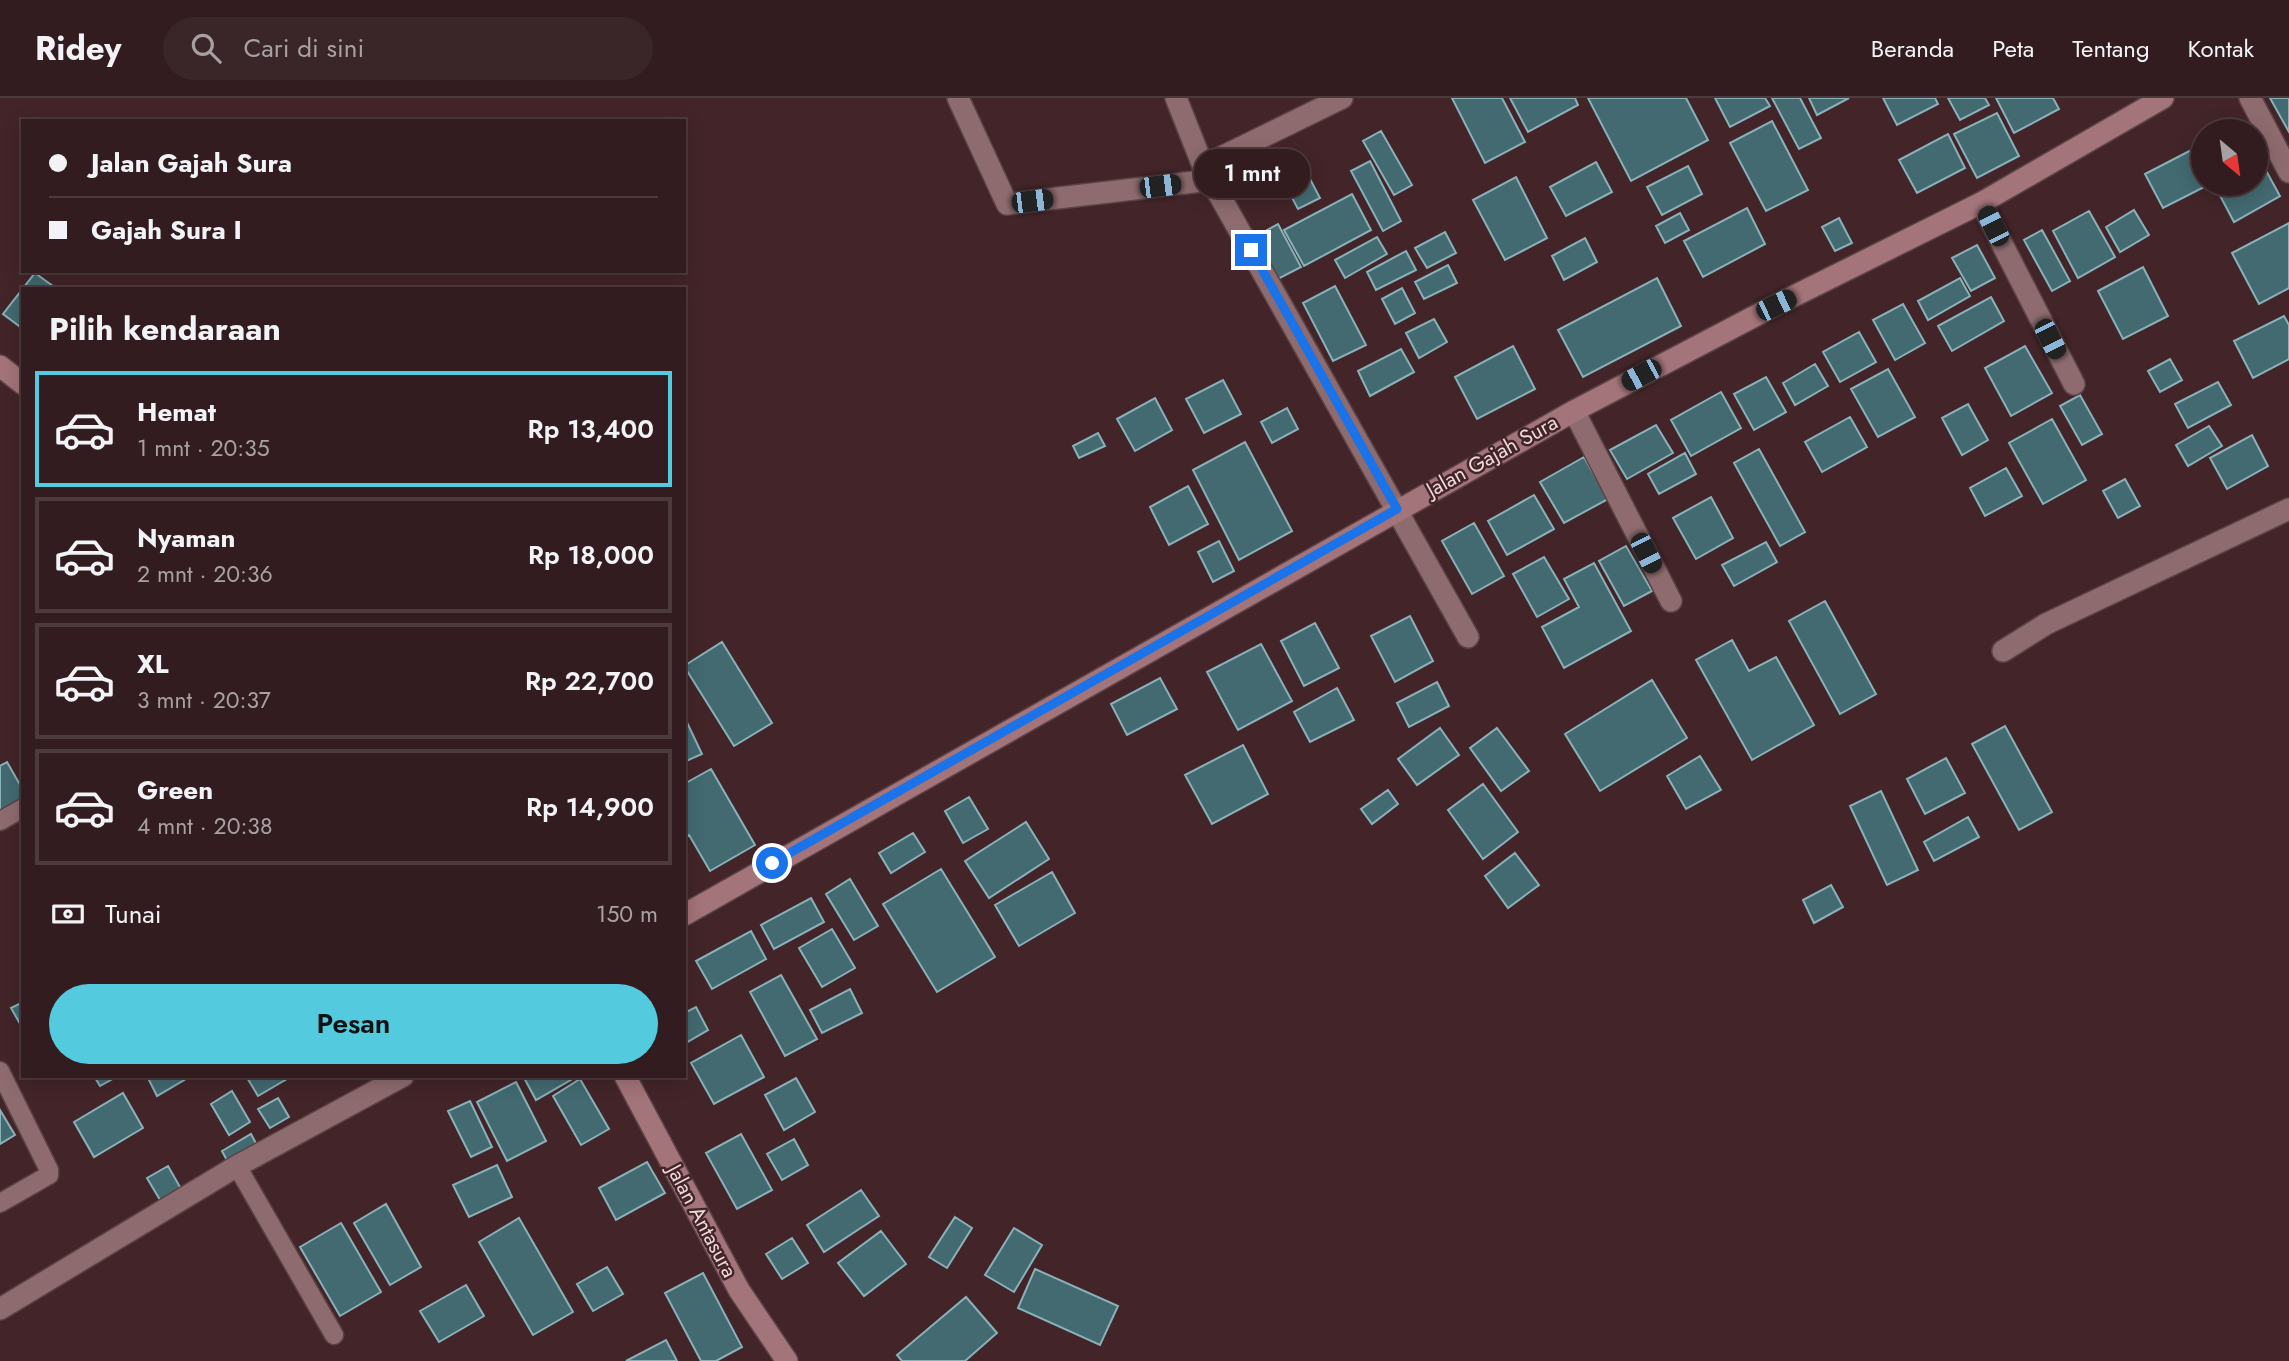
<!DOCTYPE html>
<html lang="id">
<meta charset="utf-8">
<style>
:root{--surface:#321c1f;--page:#3a2528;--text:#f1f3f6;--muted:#a8a1a4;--line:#4d3a3d;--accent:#54cade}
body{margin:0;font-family:Jost,sans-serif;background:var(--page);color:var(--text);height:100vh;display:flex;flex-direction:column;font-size:26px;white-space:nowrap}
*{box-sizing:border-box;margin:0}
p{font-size:23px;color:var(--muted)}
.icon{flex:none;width:38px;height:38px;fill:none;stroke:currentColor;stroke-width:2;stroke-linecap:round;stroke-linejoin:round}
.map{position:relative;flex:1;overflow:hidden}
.panel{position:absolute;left:21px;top:189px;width:665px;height:791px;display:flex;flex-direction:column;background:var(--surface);border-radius:0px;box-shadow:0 4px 18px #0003,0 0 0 2px var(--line)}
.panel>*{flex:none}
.banner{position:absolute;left:21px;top:21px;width:665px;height:154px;border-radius:0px;box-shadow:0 4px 18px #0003,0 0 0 2px var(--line);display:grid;align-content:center;height:154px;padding:0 28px;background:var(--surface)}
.needle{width:46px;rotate:151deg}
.fabs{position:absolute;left:2191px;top:21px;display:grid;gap:14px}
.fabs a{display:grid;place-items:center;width:77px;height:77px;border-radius:50%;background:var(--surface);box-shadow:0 4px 18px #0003,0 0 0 2px var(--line);font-size:35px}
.end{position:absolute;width:32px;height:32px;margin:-16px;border:9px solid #1a73e8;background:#fff;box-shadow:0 0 0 4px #fff}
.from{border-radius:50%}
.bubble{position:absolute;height:49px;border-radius:24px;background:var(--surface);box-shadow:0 4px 18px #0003,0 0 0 2px var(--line);font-size:23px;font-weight:600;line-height:49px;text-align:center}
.car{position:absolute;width:21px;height:42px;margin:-21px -10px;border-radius:9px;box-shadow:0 0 5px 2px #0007;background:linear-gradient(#222 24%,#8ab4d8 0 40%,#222 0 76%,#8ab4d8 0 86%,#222 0)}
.banner b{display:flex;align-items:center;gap:24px;height:66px;font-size:26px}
.banner b+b{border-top:2px solid var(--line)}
.banner i{width:18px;height:18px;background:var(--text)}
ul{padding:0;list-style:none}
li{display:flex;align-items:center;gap:21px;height:116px;margin:0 14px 10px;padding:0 14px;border:4px solid var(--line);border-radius:0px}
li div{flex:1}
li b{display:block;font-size:26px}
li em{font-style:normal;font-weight:600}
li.on{border-color:var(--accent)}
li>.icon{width:63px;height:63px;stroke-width:1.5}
h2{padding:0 28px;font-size:32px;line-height:84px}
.pay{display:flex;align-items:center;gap:18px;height:77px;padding:0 28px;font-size:26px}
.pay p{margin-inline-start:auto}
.button{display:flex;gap:14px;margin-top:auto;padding:14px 28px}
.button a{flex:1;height:80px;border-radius:42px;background:var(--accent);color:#111;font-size:28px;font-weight:600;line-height:80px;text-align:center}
header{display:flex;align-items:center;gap:42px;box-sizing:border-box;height:98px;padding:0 35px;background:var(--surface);border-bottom:2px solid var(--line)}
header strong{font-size:33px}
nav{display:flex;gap:38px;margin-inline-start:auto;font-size:24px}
.search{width:490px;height:63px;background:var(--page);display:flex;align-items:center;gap:18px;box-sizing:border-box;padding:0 24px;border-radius:38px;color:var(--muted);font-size:26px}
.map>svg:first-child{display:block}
</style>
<header>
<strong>Ridey</strong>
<div class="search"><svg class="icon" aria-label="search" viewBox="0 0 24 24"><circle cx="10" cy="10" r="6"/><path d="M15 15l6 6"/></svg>Cari di sini</div>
<nav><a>Beranda</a><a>Peta</a><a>Tentang</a><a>Kontak</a></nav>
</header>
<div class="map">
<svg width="2289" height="1263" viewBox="0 0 2289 1263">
<rect width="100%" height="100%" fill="#432529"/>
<path fill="#436a71" stroke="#89b1b9" stroke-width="2" d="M 1452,0 L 1502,0 L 1525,44 L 1485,65 Z
M 1510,0 L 1575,0 L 1578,7 L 1528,34 Z
M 1588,0 L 1686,0 L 1708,42 L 1631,83 Z
M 1715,0 L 1765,0 L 1770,8 L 1730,29 Z
M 1772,0 L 1800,0 L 1821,40 L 1799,51 Z
M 1809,0 L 1849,0 L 1817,17 Z
M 1883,0 L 1935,0 L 1938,6 L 1897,27 Z
M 1948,0 L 1985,0 L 1989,7 L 1960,22 Z
M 1996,0 L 2053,0 L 2059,11 L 2014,35 Z
M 2270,0 L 2289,0 L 2289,34 Z
M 1997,15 L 2019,58 L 1977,80 L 1954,36 Z
M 1772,23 L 1808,92 L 1766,113 L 1730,45 Z
M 1381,33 L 1412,87 L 1394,97 L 1363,43 Z
M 1948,36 L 1965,70 L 1917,95 L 1899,62 Z
M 2203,46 L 2203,86 L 2210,86 L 2163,110 L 2145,76 Z
M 1297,56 L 1320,100 L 1298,111 L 1275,68 Z
M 1370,63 L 1401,123 L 1383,133 L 1351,73 Z
M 1596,64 L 1612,94 L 1566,118 L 1550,89 Z
M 2263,67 L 2280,98 L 2234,124 L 2217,92 L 2228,86 L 2256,86 L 2256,70 Z
M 1688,68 L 1702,96 L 1662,117 L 1647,89 Z
M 1516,79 L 1547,140 L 1505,162 L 1473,102 Z
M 1352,96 L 1371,132 L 1304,168 L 1284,132 Z
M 1747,110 L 1765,146 L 1703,179 L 1684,143 Z
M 2134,112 L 2149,137 L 2120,154 L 2106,129 Z
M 2089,113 L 2115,159 L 2078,180 L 2053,133 Z
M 1680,115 L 1689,132 L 1665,145 L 1656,128 Z
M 1839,120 L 1852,145 L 1835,153 L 1822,129 Z
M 2289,125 L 2289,190 L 2259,206 L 2232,155 Z
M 1278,126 L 1301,169 L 1272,184 L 1249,142 Z
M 2042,132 L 2070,183 L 2052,193 L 2024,142 Z
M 1445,134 L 1456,155 L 1427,170 L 1415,150 Z
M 1377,139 L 1387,156 L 1345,180 L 1335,162 Z
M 1585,140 L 1597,164 L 1564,182 L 1552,158 Z
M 1977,147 L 1995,180 L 1971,193 L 1952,160 Z
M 1406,153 L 1416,172 L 1376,192 L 1367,174 Z
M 1448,167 L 1457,185 L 1424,201 L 1415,184 Z
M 2143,169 L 2168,218 L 2123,241 L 2098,193 Z
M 35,175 L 57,191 L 23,191 L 23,231 L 3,216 Z
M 1657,180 L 1681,228 L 1583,279 L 1558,232 Z
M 1960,180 L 1970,198 L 1928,222 L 1918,203 Z
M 1335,188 L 1366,247 L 1333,263 L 1303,205 Z
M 1402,190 L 1415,215 L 1395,226 L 1382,201 Z
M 1991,199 L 2004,223 L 1952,253 L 1938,228 Z
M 1903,206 L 1925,245 L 1895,262 L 1873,222 Z
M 2284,218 L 2289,227 L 2289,261 L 2253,280 L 2234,243 Z
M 1434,221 L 1447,244 L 1419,260 L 1406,235 Z
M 1859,234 L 1876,264 L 1840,284 L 1823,254 Z
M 1513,248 L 1535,291 L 1477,321 L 1455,279 Z
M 2025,248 L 2052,295 L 2011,318 L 1985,270 Z
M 1401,251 L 1414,274 L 1370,298 L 1358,273 Z
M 2170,261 L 2182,282 L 2160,294 L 2148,273 Z
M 1815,266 L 1828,288 L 1795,307 L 1783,285 Z
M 1888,271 L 1915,319 L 1878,339 L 1851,291 Z
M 1766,279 L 1786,314 L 1754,332 L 1734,296 Z
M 1223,282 L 1241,316 L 1204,335 L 1186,301 Z
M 2218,284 L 2231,307 L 2188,330 L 2175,306 Z
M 1721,294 L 1741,330 L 1691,358 L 1671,322 Z
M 2080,297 L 2102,336 L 2082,347 L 2060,308 Z
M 1155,300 L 1172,332 L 1135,353 L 1117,321 Z
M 1968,306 L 1988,342 L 1962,357 L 1942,320 Z
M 1287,310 L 1298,331 L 1272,345 L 1261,324 Z
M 1850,319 L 1867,349 L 1822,374 L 1805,344 Z
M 2052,321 L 2086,382 L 2043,406 L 2009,345 Z
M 1656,327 L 1673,355 L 1627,381 L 1610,352 Z
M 2209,328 L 2222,348 L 2188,368 L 2176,347 Z
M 1098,335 L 1105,348 L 1079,360 L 1073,348 Z
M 2252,337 L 2268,368 L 2227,391 L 2210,360 Z
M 1245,344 L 1292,433 L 1239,462 L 1193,372 Z
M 1759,351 L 1805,434 L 1780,448 L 1734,365 Z
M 1685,355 L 1696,376 L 1659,396 L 1648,376 Z
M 1584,359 L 1608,401 L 1564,425 L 1540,384 Z
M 2006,370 L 2022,398 L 1985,418 L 1970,390 Z
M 2125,381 L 2140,408 L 2118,420 L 2103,393 Z
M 1188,388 L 1208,426 L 1169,447 L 1150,409 Z
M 1534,397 L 1554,431 L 1507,457 L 1488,423 Z
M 1711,399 L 1733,440 L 1696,461 L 1673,420 Z
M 1474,425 L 1504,478 L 1472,496 L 1442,443 Z
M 1219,443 L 1234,473 L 1213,484 L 1198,454 Z
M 1766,444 L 1777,464 L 1734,488 L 1722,467 Z
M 1626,448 L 1652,493 L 1624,508 L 1599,463 Z
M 1544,459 L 1569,501 L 1537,519 L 1513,476 Z
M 1594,465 L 1631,533 L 1564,570 L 1542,529 L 1579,509 L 1564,481 Z
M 1825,503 L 1876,596 L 1840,616 L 1789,523 Z
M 1410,518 L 1433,563 L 1395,584 L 1371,538 Z
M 1315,525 L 1339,570 L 1304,588 L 1281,543 Z
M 1732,542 L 1749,573 L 1776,559 L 1814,627 L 1752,662 L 1696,562 Z
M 722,544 L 772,625 L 734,648 L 684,568 Z
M 1261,546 L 1292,603 L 1238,632 L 1207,574 Z
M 1160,580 L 1177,611 L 1127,637 L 1111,606 Z
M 1652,582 L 1687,640 L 1600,693 L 1565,636 Z
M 1437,584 L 1449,608 L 1409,629 L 1397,605 Z
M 1337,590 L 1354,622 L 1310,644 L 1294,614 Z
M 684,618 L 702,656 L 684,664 Z
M 2005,628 L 2052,714 L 2019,732 L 1972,646 Z
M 1440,630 L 1459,657 L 1417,687 L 1398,661 Z
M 1497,630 L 1529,673 L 1501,693 L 1470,650 Z
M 1243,647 L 1268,696 L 1212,726 L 1185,677 Z
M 1700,658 L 1721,692 L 1686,711 L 1667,678 Z
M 1946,660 L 1965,695 L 1925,716 L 1907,681 Z
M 7,664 L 23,692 L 23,704 L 0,717 L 0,668 Z
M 711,671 L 755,747 L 710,773 L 689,737 L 684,740 L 684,686 Z
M 1483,686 L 1518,734 L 1483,761 L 1448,712 Z
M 1388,692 L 1398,706 L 1372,726 L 1361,711 Z
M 1881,693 L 1918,772 L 1887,787 L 1850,708 Z
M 969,699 L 988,731 L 963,745 L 945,713 Z
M 1968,719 L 1979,739 L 1934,763 L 1924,744 Z
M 1026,724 L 1049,761 L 989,800 L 965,763 Z
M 913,735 L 925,754 L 891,775 L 879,755 Z
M 1515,755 L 1539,787 L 1508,810 L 1485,778 Z
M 941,771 L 995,859 L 937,894 L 883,806 Z
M 1052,774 L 1075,815 L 1019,848 L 995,807 Z
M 850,781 L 878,828 L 854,842 L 826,796 Z
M 1831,787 L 1843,809 L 1814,825 L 1803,802 Z
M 811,800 L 824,824 L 774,851 L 761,827 Z
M 832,831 L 855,870 L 822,889 L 799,850 Z
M 751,833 L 766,861 L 712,891 L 696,863 Z
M 781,877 L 817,941 L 785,958 L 750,894 Z
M 850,891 L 862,915 L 822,935 L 810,912 Z
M 23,904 L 23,931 L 11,910 Z
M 696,909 L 708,932 L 684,946 L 684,915 Z
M 741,937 L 764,979 L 714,1006 L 691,965 Z
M 94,978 L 118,978 L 100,988 Z
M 147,978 L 191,978 L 157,998 Z
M 246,978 L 292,978 L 258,998 Z
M 523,978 L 575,978 L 576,979 L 536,1002 Z
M 796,980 L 815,1014 L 784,1032 L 765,997 Z
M 580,981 L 609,1031 L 581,1047 L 553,998 Z
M 516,984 L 546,1043 L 507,1063 L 477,1004 Z
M 232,993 L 250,1024 L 229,1037 L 211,1006 Z
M 123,995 L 143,1030 L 94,1059 L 74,1024 Z
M 278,1000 L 289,1019 L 270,1030 L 258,1011 Z
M 470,1003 L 492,1049 L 471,1059 L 448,1013 Z
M 0,1012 L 15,1037 L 0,1046 Z
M 251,1036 L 258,1049 L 229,1066 L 222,1053 Z
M 741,1036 L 772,1092 L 737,1111 L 706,1055 Z
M 794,1041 L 808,1067 L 782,1082 L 767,1056 Z
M 647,1064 L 665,1095 L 616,1122 L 599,1090 Z
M 497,1067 L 512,1099 L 469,1119 L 453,1087 Z
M 168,1068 L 184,1096 L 163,1107 L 147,1080 Z
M 861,1092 L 879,1118 L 824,1154 L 807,1127 Z
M 386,1106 L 421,1169 L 390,1187 L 354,1125 Z
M 955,1119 L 972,1130 L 947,1170 L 929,1159 Z
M 519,1120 L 573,1214 L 533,1237 L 479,1144 Z
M 341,1125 L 381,1194 L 340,1218 L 300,1149 Z
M 1014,1130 L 1042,1147 L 1014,1194 L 985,1177 Z
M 881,1133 L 906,1166 L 864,1198 L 838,1165 Z
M 792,1140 L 808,1165 L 782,1181 L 766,1156 Z
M 607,1169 L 623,1196 L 593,1213 L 577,1186 Z
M 1035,1171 L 1118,1208 L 1100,1247 L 1018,1210 Z
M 703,1175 L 742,1249 L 716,1263 L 701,1263 L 665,1195 Z
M 466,1187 L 484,1218 L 439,1244 L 420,1213 Z
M 966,1199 L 997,1235 L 965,1263 L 902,1263 L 897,1257 Z
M 666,1242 L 677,1263 L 626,1263 Z"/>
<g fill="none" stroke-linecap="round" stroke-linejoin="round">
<defs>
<path id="lane" d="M 0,723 L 23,710
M 0,973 L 49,1072 L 49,1077 L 0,1105
M 237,1068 L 334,1237"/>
<path id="street" d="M 958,0 L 1007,106 L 1211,82
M 1176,0 L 1203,68 L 1468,539
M 2250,0 L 2289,74
M 1203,68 L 1342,0
M 1981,105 L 2074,286
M 1574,313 L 1671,503
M 2003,553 L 2046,526 L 2289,411
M 0,1211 L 237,1068 L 403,978"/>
<path id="secondary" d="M 0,268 L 23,286
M 684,817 L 1574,313 L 1776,207 L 1981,105 L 2163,0
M 625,978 L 739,1192 L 787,1263"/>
</defs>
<use href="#lane" stroke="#5b4246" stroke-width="21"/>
<use href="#street" stroke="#5b4246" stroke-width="24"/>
<use href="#secondary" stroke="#5b4246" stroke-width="24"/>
<use href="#lane" stroke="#8e6b6f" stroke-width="18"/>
<use href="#street" stroke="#8e6b6f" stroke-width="21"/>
<use href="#secondary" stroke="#a37479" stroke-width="21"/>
</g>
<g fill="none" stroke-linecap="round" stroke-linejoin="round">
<path stroke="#1a73e8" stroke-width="9" d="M 772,765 L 1397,411 L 1251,152"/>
</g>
<g text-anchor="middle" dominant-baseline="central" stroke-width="5" stroke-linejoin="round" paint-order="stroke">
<g font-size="21" fill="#eedadb" stroke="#432529">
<text transform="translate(1492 358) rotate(-29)">Jalan Gajah Sura</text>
<text transform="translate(702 1123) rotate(62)">Jalan Antasura</text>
</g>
</g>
</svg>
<div class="fabs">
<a><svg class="needle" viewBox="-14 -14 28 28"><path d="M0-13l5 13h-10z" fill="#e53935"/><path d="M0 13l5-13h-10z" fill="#a8a1a4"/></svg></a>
</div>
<i class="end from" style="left:772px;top:765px"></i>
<i class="end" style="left:1251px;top:152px"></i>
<div class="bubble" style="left:1194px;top:51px;width:116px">1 mnt</div>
<i class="car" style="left:1160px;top:88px;rotate:83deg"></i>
<i class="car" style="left:1032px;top:103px;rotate:83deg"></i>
<i class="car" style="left:1993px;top:128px;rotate:333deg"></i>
<i class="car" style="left:1776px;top:207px;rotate:64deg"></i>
<i class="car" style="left:2050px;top:241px;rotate:153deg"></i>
<i class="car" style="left:1641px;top:277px;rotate:242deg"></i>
<i class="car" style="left:1646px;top:455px;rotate:153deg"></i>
<div class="banner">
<b><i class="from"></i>Jalan Gajah Sura</b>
<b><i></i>Gajah Sura I</b>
</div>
<section class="panel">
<h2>Pilih kendaraan</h2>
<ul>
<li class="on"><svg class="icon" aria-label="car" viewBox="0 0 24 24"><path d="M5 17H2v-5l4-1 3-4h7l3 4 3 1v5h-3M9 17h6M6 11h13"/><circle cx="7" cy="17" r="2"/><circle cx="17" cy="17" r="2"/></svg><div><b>Hemat</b><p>1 mnt · 20:35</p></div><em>Rp 13,400</em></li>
<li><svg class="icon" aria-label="car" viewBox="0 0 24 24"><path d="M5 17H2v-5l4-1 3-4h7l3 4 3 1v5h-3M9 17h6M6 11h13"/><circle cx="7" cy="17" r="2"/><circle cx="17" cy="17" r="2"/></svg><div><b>Nyaman</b><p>2 mnt · 20:36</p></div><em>Rp 18,000</em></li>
<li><svg class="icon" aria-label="car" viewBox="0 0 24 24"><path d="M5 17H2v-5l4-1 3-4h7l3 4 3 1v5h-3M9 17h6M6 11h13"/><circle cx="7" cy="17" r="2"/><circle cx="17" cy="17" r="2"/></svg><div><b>XL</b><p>3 mnt · 20:37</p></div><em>Rp 22,700</em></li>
<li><svg class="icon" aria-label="car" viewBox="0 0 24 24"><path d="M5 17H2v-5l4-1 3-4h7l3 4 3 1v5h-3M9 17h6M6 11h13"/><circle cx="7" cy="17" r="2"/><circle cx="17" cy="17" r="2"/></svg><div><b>Green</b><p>4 mnt · 20:38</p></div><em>Rp 14,900</em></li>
</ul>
<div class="pay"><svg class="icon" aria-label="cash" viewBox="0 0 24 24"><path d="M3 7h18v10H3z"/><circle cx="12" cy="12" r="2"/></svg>Tunai<p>150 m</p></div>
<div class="button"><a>Pesan</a></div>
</section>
</div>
